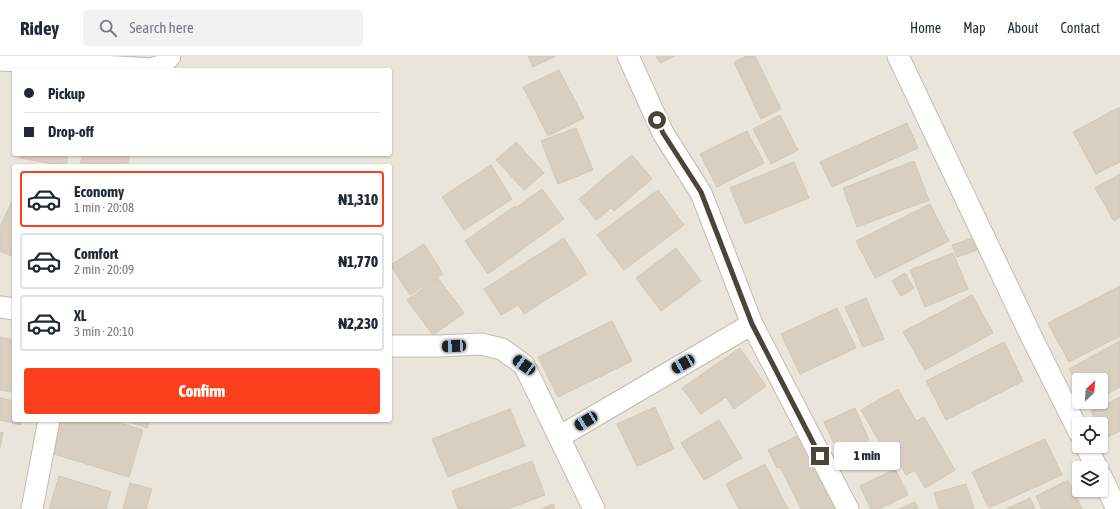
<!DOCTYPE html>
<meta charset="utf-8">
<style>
:root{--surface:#fff;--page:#f2f2f3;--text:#1f2937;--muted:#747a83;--line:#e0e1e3;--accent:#fc3f1d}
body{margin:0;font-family:"Asap Condensed",sans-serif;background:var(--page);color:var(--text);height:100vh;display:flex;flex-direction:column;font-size:15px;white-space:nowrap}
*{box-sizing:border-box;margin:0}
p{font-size:13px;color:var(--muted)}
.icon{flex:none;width:22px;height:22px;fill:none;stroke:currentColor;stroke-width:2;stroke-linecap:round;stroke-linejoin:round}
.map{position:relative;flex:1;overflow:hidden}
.sheet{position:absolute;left:12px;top:108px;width:380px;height:258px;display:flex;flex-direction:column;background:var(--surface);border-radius:4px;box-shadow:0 1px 3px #0004}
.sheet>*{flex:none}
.banner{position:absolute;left:12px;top:12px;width:380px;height:88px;border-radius:4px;box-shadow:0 1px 3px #0004;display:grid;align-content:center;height:88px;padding:0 12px;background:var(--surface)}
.needle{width:26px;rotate:26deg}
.controls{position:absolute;left:1072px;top:317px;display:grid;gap:8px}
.controls a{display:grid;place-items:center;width:36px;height:36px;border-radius:4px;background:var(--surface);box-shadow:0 1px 3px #0004;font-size:20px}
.end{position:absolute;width:18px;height:18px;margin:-9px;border:5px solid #4b4439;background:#fff;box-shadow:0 0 0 2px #fff}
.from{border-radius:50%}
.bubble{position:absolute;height:28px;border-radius:4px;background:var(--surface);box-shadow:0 1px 3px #0004;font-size:13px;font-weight:800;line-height:28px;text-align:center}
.car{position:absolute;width:12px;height:24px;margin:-12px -6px;border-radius:5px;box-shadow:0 0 3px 1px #0007;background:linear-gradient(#222 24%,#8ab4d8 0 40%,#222 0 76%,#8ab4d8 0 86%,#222 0)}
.banner b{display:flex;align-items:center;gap:14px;height:38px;font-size:15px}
.banner b+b{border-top:1px solid var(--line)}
.banner i{width:10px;height:10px;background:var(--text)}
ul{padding:7px 0 0;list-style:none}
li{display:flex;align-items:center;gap:12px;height:56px;margin:0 8px 6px;padding:0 4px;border:2px solid var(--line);border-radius:4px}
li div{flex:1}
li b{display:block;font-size:15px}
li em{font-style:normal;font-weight:800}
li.on{border-color:var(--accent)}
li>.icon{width:36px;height:36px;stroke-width:1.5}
.cta{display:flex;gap:8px;margin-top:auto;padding:8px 12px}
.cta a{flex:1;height:46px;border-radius:4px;background:var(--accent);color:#fff;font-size:16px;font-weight:800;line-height:46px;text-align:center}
header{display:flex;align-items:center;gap:24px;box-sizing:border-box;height:56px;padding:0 20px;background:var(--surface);border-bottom:1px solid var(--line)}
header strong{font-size:19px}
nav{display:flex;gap:22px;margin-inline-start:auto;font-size:14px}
.search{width:280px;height:36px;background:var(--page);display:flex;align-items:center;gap:10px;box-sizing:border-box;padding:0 14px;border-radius:4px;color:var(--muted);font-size:15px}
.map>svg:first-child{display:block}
</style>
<header>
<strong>Ridey</strong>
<div class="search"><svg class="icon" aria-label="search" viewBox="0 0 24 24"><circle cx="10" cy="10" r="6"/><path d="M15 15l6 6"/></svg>Search here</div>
<nav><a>Home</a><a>Map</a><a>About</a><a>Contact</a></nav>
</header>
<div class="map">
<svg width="1120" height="453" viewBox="0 0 1120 453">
<rect width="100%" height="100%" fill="#f6f3ec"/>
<path fill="#eae5da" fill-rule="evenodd" d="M 0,0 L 1120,0 L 1120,453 L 0,453 ZM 14,14 L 390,14 L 390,98 L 14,98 ZM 14,110 L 390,110 L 390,364 L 14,364 ZM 1079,324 L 1101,324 L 1101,346 L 1079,346 ZM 1079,368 L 1101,368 L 1101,390 L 1079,390 ZM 1079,412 L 1101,412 L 1101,434 L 1079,434 Z"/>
<path fill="#d8cfc1" stroke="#d3c7b4" d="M 119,0 L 137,0 L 136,4 Z
M 528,0 L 556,0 L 533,11 Z
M 656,0 L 675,0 L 660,7 Z
M 746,0 L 755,0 L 781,53 L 761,63 L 734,6 Z
M 559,14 L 584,62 L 548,80 L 523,31 Z
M 1120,51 L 1120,106 L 1096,118 L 1073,76 Z
M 780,59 L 798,94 L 771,108 L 753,73 Z
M 907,67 L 918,92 L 832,131 L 820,106 Z
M 576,72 L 593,114 L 558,128 L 541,85 Z
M 747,75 L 764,107 L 717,131 L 700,98 Z
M 516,86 L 544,117 L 524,134 L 496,104 Z
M 21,98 L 68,98 L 66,110 L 20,102 Z
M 82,98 L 130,98 L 127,110 L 80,110 Z
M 632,99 L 652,123 L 614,155 L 611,152 L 596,164 L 579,143 Z
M 914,105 L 929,144 L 857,171 L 843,132 Z
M 794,106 L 809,142 L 745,168 L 730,132 Z
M 491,109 L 512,143 L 464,174 L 442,141 Z
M 1120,118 L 1120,161 L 1114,165 L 1095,132 Z
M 542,133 L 564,163 L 488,218 L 465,185 L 515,150 L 516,152 Z
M 658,134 L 684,169 L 624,214 L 597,179 Z
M 14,141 L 14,201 L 0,195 L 0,171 Z
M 930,148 L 949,185 L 875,222 L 856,185 Z
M 564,182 L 587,218 L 524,258 L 518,249 L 501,259 L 484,233 Z
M 973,182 L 977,194 L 957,201 L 952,189 Z
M 424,188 L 443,218 L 410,239 L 390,209 Z
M 676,192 L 701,225 L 661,255 L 636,222 Z
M 953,197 L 968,233 L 925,251 L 910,214 Z
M 905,217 L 914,232 L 901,240 L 892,225 Z
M 438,222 L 464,257 L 433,279 L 407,244 Z
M 1120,230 L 1120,280 L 1069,306 L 1048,267 Z
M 972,239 L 993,277 L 925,314 L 903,276 Z
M 866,242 L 884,283 L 863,291 L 845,251 Z
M 837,252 L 856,292 L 800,318 L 781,278 Z
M 612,265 L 632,305 L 558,341 L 538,301 Z
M 0,281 L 14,284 L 14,326 L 12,336 L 0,334 Z
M 1120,285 L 1120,331 L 1101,341 L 1101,324 L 1079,324 L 1079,332 L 1069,313 Z
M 1004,286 L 1023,325 L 946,364 L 926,325 Z
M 740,292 L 766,330 L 734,353 L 726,341 L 701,358 L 682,332 Z
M 898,333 L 916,365 L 924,361 L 955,414 L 925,432 L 915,414 L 906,419 L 899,406 L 893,409 L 861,354 Z
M 1120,341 L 1120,375 L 1104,383 L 1101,377 L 1101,368 L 1097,368 L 1091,355 Z
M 0,342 L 14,345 L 14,364 L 22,364 L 21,369 L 0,364 Z
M 655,351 L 674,393 L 637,410 L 617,368 Z
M 855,352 L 869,384 L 839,398 L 824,366 Z
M 510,353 L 525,390 L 448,421 L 432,383 Z
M 61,364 L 110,364 L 143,374 L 129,421 L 51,397 Z
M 124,364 L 150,364 L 147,372 Z
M 719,364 L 742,402 L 704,424 L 681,387 Z
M 0,376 L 3,377 L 0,392 Z
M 799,379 L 835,453 L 801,453 L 780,411 L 777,412 L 768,394 Z
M 1045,383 L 1062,419 L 989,452 L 972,416 Z
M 532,405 L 545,439 L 508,453 L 458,453 L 452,435 Z
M 765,408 L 788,453 L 739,453 L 726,428 Z
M 895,413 L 908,439 L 879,453 L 871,453 L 860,430 Z
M 59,420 L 111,436 L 106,453 L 49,453 Z
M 1068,424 L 1082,453 L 1042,453 L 1036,440 Z
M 130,427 L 152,433 L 146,453 L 123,453 Z
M 966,428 L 974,453 L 939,453 L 934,437 Z
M 1030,442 L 1035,453 L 1006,453 Z
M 915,446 L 918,453 L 899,453 Z
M 553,448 L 555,453 L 541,453 Z"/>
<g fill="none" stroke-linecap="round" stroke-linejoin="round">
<defs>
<path id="minor" d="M 628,0 L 663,77 L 701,137 L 752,268 L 848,453
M 898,0 L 1032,282 L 1079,376
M 0,4 L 152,13 L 162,9 L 170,0
M 0,251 L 14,253
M 390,290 L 440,290 L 481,288 L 502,293 L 524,309 L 594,453
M 559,381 L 752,268
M 1086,390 L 1097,412
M 1101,420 L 1117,453
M 32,453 L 49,364"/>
</defs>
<use href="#minor" stroke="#c2bbae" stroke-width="23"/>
<use href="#minor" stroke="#fff" stroke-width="21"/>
</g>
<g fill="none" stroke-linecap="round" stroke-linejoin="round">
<path stroke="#4b4439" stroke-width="5" d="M 657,64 L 663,77 L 701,136 L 752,268 L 820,400"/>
</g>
</svg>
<div class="controls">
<a><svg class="needle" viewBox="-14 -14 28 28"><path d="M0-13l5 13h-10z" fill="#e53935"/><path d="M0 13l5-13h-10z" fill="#747a83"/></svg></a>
<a><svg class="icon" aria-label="locate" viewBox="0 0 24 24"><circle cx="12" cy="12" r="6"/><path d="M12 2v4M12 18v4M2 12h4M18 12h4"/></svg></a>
<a><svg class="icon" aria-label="layers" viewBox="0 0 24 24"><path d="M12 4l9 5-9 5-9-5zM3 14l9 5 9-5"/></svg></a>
</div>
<i class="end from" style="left:657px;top:64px"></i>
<i class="end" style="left:820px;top:400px"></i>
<div class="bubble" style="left:834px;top:386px;width:66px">1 min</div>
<i class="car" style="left:454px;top:290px;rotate:267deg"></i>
<i class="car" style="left:683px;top:308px;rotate:240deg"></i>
<i class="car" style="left:524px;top:309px;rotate:306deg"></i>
<i class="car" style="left:586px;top:365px;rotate:239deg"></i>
<div class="banner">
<b><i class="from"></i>Pickup</b>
<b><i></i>Drop-off</b>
</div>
<section class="sheet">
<ul>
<li class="on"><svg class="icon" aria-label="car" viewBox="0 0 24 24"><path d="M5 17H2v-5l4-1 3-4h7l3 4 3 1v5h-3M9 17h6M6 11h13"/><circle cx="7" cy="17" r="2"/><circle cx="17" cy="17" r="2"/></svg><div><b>Economy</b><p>1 min · 20:08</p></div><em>₦1,310</em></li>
<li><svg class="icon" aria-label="car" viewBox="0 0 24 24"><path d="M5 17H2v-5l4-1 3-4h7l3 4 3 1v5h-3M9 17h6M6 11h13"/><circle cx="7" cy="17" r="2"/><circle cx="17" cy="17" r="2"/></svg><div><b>Comfort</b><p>2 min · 20:09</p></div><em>₦1,770</em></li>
<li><svg class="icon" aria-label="car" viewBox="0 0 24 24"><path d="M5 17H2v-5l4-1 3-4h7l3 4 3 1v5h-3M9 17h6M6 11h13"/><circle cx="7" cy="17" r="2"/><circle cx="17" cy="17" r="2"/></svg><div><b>XL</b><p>3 min · 20:10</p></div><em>₦2,230</em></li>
</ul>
<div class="cta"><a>Confirm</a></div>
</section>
</div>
